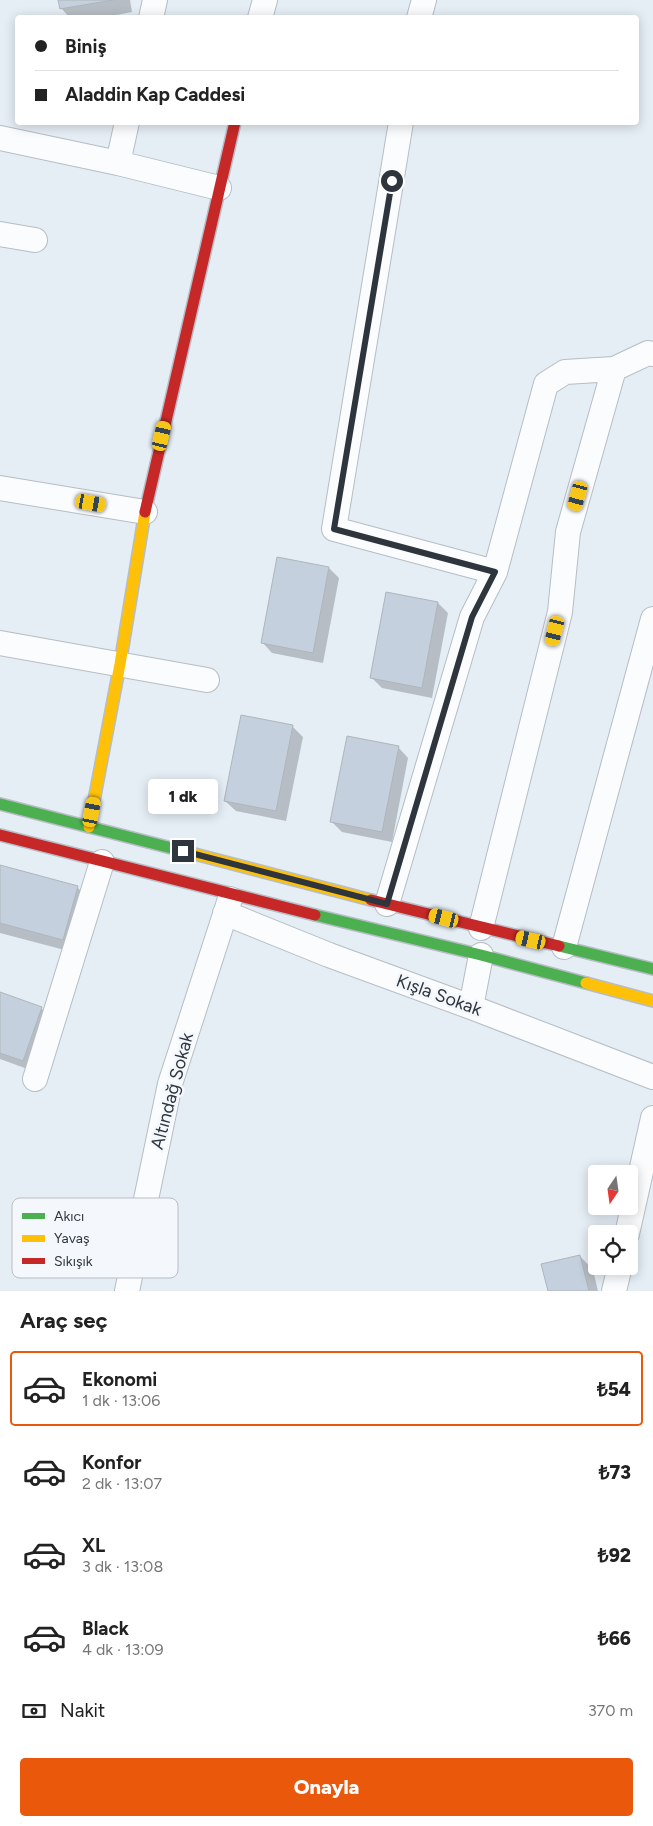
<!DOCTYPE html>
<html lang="tr">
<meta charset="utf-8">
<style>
:root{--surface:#fff;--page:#f2f2f2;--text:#222;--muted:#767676;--line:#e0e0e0;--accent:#ea580c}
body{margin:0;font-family:Figtree,sans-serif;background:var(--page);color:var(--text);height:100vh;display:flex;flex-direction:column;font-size:19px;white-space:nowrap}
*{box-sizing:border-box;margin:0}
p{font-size:16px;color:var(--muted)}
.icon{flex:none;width:28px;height:28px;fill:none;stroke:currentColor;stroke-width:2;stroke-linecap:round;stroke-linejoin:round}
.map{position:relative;height:1291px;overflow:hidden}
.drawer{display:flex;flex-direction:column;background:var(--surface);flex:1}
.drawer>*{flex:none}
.banner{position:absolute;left:15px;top:15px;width:624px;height:110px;border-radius:5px;box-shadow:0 2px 12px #0003;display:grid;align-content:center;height:110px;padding:0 20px;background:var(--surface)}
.needle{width:32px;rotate:193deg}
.buttons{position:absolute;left:588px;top:1165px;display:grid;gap:10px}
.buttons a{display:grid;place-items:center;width:50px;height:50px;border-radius:5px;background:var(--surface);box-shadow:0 2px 12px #0003;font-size:25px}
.end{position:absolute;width:22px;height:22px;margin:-11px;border:6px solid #2e353d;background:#fff;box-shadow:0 0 0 2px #fff}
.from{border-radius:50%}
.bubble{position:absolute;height:35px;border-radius:5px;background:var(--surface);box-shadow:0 2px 12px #0003;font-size:16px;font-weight:800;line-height:35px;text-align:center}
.car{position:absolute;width:15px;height:30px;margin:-15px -8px;border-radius:6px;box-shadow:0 0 4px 1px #0007;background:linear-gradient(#f5c518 24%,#345 0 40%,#f5c518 0 76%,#345 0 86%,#f5c518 0)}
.banner b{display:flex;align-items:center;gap:18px;height:48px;font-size:19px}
.banner b+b{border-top:1px solid var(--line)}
.banner i{width:12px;height:12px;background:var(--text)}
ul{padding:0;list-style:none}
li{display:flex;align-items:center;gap:15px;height:75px;margin:0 10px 8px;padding:0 10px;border:2px solid transparent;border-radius:5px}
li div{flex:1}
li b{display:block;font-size:19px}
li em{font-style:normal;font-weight:800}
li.on{border-color:var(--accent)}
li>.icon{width:45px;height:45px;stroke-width:1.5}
h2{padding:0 20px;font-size:22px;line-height:60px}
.pay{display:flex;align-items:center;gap:12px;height:55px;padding:0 20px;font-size:19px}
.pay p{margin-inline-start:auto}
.action{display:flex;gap:10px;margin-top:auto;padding:10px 20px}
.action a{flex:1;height:58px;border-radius:5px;background:var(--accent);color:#fff;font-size:20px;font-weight:800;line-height:58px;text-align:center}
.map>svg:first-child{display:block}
</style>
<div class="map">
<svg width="653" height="1291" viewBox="0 0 653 1291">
<rect width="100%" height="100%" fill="#e5edf5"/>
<path fill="#0003" d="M 59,0 L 130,0 L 132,12 L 101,18 L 70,18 L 61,8 Z
M 329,568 L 339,578 L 323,663 L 272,653 L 262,642 Z
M 387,593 L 438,603 L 448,613 L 432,698 L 382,688 L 371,677 Z
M 292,726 L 303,737 L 286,821 L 236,811 L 225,801 Z
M 398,747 L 408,758 L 392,842 L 342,832 L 331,821 Z
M 0,867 L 77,887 L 91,901 L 76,953 L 0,933 Z
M 0,994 L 41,1008 L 52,1018 L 33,1071 L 0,1059 Z
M 580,1256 L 593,1270 L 598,1291 L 549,1291 Z"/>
<path fill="#c4d0dd" stroke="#aeb5bc" d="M 58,0 L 113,0 L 60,9 Z
M 277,557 L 329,567 L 313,653 L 261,643 Z
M 386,592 L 438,602 L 422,688 L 370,678 Z
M 241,715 L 293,725 L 276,811 L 224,801 Z
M 347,736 L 399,746 L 382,832 L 330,822 Z
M 0,865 L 78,886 L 63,940 L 0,923 Z
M 0,992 L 42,1007 L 23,1061 L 0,1053 Z
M 580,1255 L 589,1291 L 548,1291 L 541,1264 Z"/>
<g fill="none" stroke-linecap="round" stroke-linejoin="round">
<defs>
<path id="street" d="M 151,18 L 155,0
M 260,18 L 265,0
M 419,18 L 424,0
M 401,122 L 334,529 L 495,572
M 0,138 L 118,163 L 219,188
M 118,163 L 127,122
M 0,234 L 35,240
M 0,488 L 145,512
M 0,643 L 207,680
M 387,904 L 472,617 L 495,572 L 546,384 L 565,372 L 614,369 L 648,353 L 653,354
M 225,913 L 329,955 L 471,1007 L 653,1077
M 481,928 L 560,612 L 568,532 L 614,369
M 564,947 L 653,619
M 471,1007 L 481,955
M 35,1079 L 102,862
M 627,1234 L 653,1118
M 127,1291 L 170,1084 L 230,899
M 614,1291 L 620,1266"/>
<path id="fast" d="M 0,804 L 183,851
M 315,915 L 481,955 L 586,983
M 559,946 L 653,969"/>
<path id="slow" d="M 89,827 L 120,664 L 145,512
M 183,851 L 371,900
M 586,983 L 653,1001"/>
<path id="jam" d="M 145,512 L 235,122
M 0,835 L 315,915
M 371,900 L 559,946"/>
</defs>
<use href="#street" stroke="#b6bdc5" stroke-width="26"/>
<use href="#fast" stroke="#b6bdc5" stroke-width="14"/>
<use href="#slow" stroke="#b6bdc5" stroke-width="14"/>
<use href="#jam" stroke="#b6bdc5" stroke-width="14"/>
<use href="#street" stroke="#fbfcfe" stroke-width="24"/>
<use href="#fast" stroke="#4caf50" stroke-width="11"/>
<use href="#slow" stroke="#ffc107" stroke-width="11"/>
<use href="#jam" stroke="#c62828" stroke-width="11"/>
</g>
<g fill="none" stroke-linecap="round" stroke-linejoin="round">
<path stroke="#2e353d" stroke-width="6" d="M 183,851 L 387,904 L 472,617 L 495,572 L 334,529 L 392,181"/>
</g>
<g text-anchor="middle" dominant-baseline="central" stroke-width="5" stroke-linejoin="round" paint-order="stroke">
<g font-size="18" fill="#2e353d" stroke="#f4f8fc">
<text transform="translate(439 995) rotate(20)">Kışla Sokak</text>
<text transform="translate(172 1091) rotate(-75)">Altındağ Sokak</text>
</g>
</g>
<rect x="12" y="1198" width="166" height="80" rx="8" fill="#f4f8fc" stroke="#b9bec3" stroke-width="1"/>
<rect x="22" y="1213" width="23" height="6" fill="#4caf50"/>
<rect x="22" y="1235" width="23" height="7" fill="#ffc107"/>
<rect x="22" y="1258" width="23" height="6" fill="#c62828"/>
<g font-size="14" fill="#2e353d">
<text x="54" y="1221">Akıcı</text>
<text x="54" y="1243">Yavaş</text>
<text x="54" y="1266">Sıkışık</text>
</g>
</svg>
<div class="buttons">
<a><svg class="needle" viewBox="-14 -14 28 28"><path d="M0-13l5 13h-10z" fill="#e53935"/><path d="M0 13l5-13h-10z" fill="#767676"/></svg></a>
<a><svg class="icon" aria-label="locate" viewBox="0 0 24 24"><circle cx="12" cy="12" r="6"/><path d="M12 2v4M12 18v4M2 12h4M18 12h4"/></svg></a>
</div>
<i class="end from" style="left:392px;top:181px"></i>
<i class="end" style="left:183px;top:851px"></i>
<div class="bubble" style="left:148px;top:779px;width:70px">1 dk</div>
<i class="car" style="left:162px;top:436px;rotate:13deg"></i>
<i class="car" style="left:578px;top:496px;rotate:195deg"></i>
<i class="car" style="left:91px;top:503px;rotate:100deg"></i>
<i class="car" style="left:555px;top:631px;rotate:194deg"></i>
<i class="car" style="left:92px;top:812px;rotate:11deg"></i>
<i class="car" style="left:444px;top:918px;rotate:284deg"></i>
<i class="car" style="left:531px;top:940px;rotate:283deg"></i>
<div class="banner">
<b><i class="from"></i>Biniş</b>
<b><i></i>Aladdin Kap Caddesi</b>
</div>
</div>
<section class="drawer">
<h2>Araç seç</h2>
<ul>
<li class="on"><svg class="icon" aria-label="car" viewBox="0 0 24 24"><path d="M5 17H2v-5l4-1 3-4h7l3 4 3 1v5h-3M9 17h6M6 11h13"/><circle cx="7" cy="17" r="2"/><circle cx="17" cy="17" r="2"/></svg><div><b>Ekonomi</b><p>1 dk · 13:06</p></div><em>₺54</em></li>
<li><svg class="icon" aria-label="car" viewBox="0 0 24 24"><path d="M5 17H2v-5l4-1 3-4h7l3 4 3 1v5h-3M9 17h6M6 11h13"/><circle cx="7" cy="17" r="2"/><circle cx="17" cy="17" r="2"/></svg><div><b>Konfor</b><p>2 dk · 13:07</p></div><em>₺73</em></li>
<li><svg class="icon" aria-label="car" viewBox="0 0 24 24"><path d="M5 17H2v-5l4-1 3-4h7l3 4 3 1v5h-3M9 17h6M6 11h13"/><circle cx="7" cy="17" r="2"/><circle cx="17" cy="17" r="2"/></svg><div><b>XL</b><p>3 dk · 13:08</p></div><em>₺92</em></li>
<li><svg class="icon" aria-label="car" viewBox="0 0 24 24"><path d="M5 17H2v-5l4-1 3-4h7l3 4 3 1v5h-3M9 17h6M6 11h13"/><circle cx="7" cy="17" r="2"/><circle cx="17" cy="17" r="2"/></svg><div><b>Black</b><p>4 dk · 13:09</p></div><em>₺66</em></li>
</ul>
<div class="pay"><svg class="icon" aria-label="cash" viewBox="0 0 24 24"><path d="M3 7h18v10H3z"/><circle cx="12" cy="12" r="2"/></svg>Nakit<p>370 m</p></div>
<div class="action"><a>Onayla</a></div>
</section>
